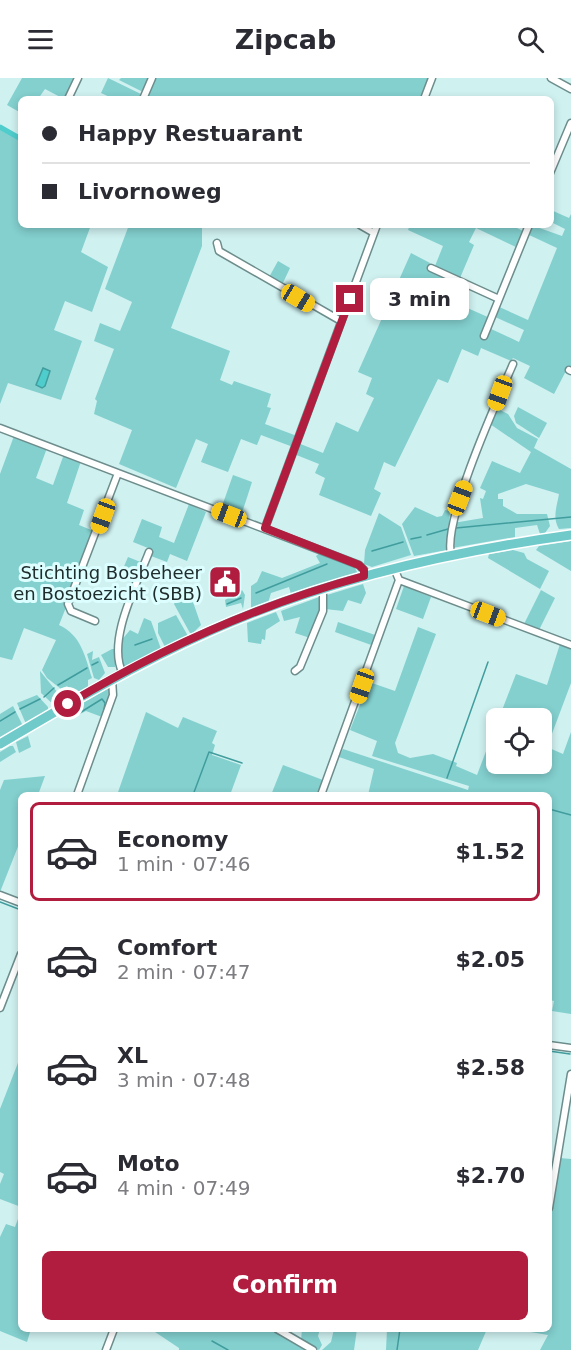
<!DOCTYPE html>
<meta charset="utf-8">
<style>
:root{--surface:#fff;--page:#f2f2f3;--text:#2b2b33;--muted:#7c7c81;--line:#e1e1e2;--accent:#b11d3f}
body{margin:0;font-family:"DejaVu Sans",sans-serif;background:var(--page);color:var(--text);height:100vh;display:flex;flex-direction:column;font-size:22px;white-space:nowrap}
*{box-sizing:border-box;margin:0}
p{font-size:20px;color:var(--muted)}
.icon{flex:none;width:33px;height:33px;fill:none;stroke:currentColor;stroke-width:2;stroke-linecap:round;stroke-linejoin:round}
.map{position:relative;flex:1;overflow:hidden}
.details{position:absolute;left:18px;top:714px;width:534px;height:540px;display:flex;flex-direction:column;background:var(--surface);border-radius:9px;box-shadow:0 3px 9px #0003}
.details>*{flex:none}
.top-card{position:absolute;left:18px;top:18px;width:536px;height:132px;border-radius:9px;box-shadow:0 3px 9px #0003;display:grid;align-content:center;height:132px;padding:0 24px;background:var(--surface)}
.controls{position:absolute;left:486px;top:630px;display:grid;gap:12px}
.controls a{display:grid;place-items:center;width:66px;height:66px;border-radius:9px;background:var(--surface);box-shadow:0 3px 9px #0003;font-size:30px}
.end{position:absolute;width:27px;height:27px;margin:-14px;border:8px solid #b11d3f;background:#fff;box-shadow:0 0 0 3px #fff}
.from{border-radius:50%}
.bubble{position:absolute;height:42px;border-radius:9px;background:var(--surface);box-shadow:0 3px 9px #0003;font-size:20px;font-weight:800;line-height:42px;text-align:center}
.car{position:absolute;width:18px;height:36px;margin:-18px -9px;border-radius:8px;box-shadow:0 0 4px 2px #0007;background:linear-gradient(#f5c518 24%,#345 0 40%,#f5c518 0 76%,#345 0 86%,#f5c518 0)}
.top-card b{display:flex;align-items:center;gap:21px;height:57px;font-size:22px}
.top-card b+b{border-top:2px solid var(--line)}
.top-card i{width:15px;height:15px;background:var(--text)}
ul{padding:10px 0 0;list-style:none}
li{display:flex;align-items:center;gap:18px;height:99px;margin:0 12px 9px;padding:0 12px;border:3px solid transparent;border-radius:9px}
li div{flex:1}
li b{display:block;font-size:22px}
li em{font-style:normal;font-weight:800}
li.on{border-color:var(--accent)}
li>.icon{width:54px;height:54px;stroke-width:1.5}
.action{display:flex;gap:12px;margin-top:auto;padding:12px 24px}
.action a{flex:1;height:69px;border-radius:9px;background:var(--accent);color:#fff;font-size:24px;font-weight:800;line-height:69px;text-align:center}
header{display:flex;justify-content:space-between;align-items:center;height:78px;padding:0 24px;background:var(--surface);font-size:27px;font-weight:800}
.map>svg:first-child{display:block}
</style>
<header><svg class="icon" aria-label="menu" viewBox="0 0 24 24"><path d="M4 6h16M4 12h16M4 18h16"/></svg>Zipcab<svg class="icon" aria-label="search" viewBox="0 0 24 24"><circle cx="10" cy="10" r="6"/><path d="M15 15l6 6"/></svg></header>
<div class="map">
<svg width="571" height="1272" viewBox="0 0 571 1272">
<rect width="100%" height="100%" fill="#cff1f0"/>
<path fill="#83d0cf" d="M 22,0 L 74,0 L 64,21 L 45,11 L 38,21 L 21,21 L 21,35 L 7,27 Z
M 108,0 L 143,17 L 141,21 L 114,21 L 101,15 Z
M 121,0 L 149,0 L 143,14 L 119,2 Z
M 155,0 L 430,0 L 422,21 L 146,21 Z
M 0,51 L 21,62 L 21,147 L 91,147 L 81,174 L 108,189 L 92,234 L 65,223 L 54,252 L 82,263 L 61,322 L 8,305 L 0,326 Z
M 551,132 L 569,140 L 571,136 L 571,290 L 568,289 L 554,316 L 524,300 L 530,288 L 513,280 L 511,283 L 481,270 L 478,278 L 462,271 L 448,305 L 438,301 L 395,389 L 384,384 L 374,411 L 381,415 L 371,438 L 319,417 L 325,400 L 315,395 L 319,386 L 294,376 L 298,365 L 323,375 L 336,344 L 358,354 L 374,320 L 366,316 L 372,300 L 358,294 L 411,175 L 430,185 L 428,189 L 446,198 L 438,217 L 490,240 L 489,250 L 519,264 L 524,252 L 493,238 L 497,228 L 528,242 L 557,170 L 527,156 L 531,147 L 562,158 L 565,151 L 551,144 Z
M 129,147 L 202,147 L 202,168 L 171,250 L 230,273 L 220,302 L 232,307 L 234,303 L 271,316 L 267,329 L 271,330 L 265,346 L 297,358 L 293,369 L 261,357 L 257,367 L 241,361 L 228,394 L 201,384 L 208,366 L 196,361 L 176,410 L 119,386 L 132,352 L 94,336 L 97,323 L 95,321 L 114,271 L 94,263 L 100,245 L 120,253 L 132,224 L 105,211 Z
M 410,147 L 511,147 L 525,154 L 518,170 L 476,150 L 469,164 L 474,167 L 460,200 L 435,188 L 443,168 L 408,152 Z
M 278,183 L 290,190 L 281,209 L 268,201 Z
M 518,329 L 547,345 L 539,360 L 516,345 L 514,338 Z
M 496,330 L 508,336 L 517,350 L 538,361 L 534,370 L 571,391 L 571,450 L 559,451 C 552,440 557,428 559,416 L 526,406 L 498,416 L 498,421 L 503,421 L 503,428 L 517,436 L 547,436 L 550,448 L 545,455 L 540,456 L 537,447 L 515,450 L 515,459 L 452,470 L 453,445 L 483,440 L 480,420 L 483,421 L 486,413 L 480,410 L 492,383 L 520,395 L 531,374 L 490,346 Z
M 14,358 L 47,370 L 36,400 L 53,407 L 64,376 L 81,383 L 67,425 L 84,432 L 79,447 L 96,454 L 59,547 C 81,557 85,578 92,600 L 88,602 L 88,611 L 73,615 L 67,608 L 61,611 L 47,600 L 42,592 L 56,562 L 24,550 L 12,582 L 0,579 L 0,396 Z
M 233,397 L 252,404 L 241,438 L 221,431 Z
M 189,426 L 206,434 L 187,483 L 170,476 L 167,484 L 151,478 L 153,472 L 133,464 L 142,441 L 162,449 L 159,459 L 174,465 Z
M 415,429 L 437,439 L 442,438 L 445,432 L 450,433 L 447,472 L 414,478 L 402,446 Z
M 379,435 L 401,449 L 411,477 L 372,489 L 364,486 L 365,472 Z
M 571,463 L 571,493 L 536,472 L 539,468 Z
M 513,472 L 524,475 L 527,481 L 549,493 L 540,511 L 488,480 L 489,476 Z
M 320,475 L 354,488 L 358,496 L 291,516 L 289,509 L 271,515 L 268,525 L 251,531 L 251,508 L 257,504 L 262,493 L 282,500 L 320,485 L 316,478 Z
M 128,479 L 143,485 L 139,499 L 122,493 Z
M 363,506 L 366,515 L 361,526 L 348,522 L 343,533 L 325,531 L 327,517 Z
M 404,508 L 431,519 L 423,541 L 396,531 Z
M 242,512 L 245,517 L 243,531 L 241,525 L 226,529 L 225,522 Z
M 541,512 L 555,520 L 538,554 L 523,548 Z
M 181,513 L 192,515 L 190,522 L 193,524 L 201,547 L 193,555 L 190,555 L 174,526 Z
M 322,518 L 323,529 L 310,560 L 295,555 L 300,539 L 284,543 L 281,533 Z
M 276,534 L 280,543 L 266,552 L 265,562 L 262,561 L 261,566 L 248,564 L 247,545 Z
M 176,537 L 188,558 L 165,569 L 158,555 L 158,545 Z
M 144,540 L 151,543 L 161,571 L 123,589 L 120,564 L 130,552 L 138,556 Z
M 338,544 L 378,558 L 374,568 L 335,554 Z
M 418,549 L 436,556 L 395,665 L 398,675 L 410,680 L 433,676 L 457,685 L 456,688 L 477,697 L 496,647 L 496,686 L 542,686 L 542,640 L 499,640 L 516,596 L 547,607 L 560,566 L 571,570 L 571,605 L 547,669 L 563,676 L 571,654 L 571,936 L 552,933 L 554,923 L 549,922 L 549,717 L 368,717 L 374,691 L 339,679 L 343,671 L 468,712 L 469,708 L 372,678 L 377,663 L 350,652 L 369,604 L 395,613 Z
M 112,571 L 117,571 L 115,589 L 108,589 L 101,577 Z
M 93,573 L 92,582 L 99,579 L 105,595 L 99,602 L 94,600 L 87,576 Z
M 40,593 L 62,620 L 56,629 L 41,615 Z
M 109,610 L 112,613 L 102,639 L 86,633 L 72,640 L 69,633 Z
M 37,617 L 48,629 L 48,634 L 26,646 L 17,625 Z
M 13,628 L 23,648 L 0,662 L 0,636 Z
M 146,634 L 178,650 L 183,639 L 217,653 L 212,665 L 215,667 L 212,677 L 241,687 L 230,717 L 117,717 Z
M 28,658 L 31,669 L 19,675 L 16,664 Z
M 10,668 L 13,668 L 16,674 L 0,684 L 0,674 Z
M 283,687 L 323,702 L 318,717 L 271,717 Z
M 45,698 L 38,717 L 21,717 L 21,761 L 0,814 L 0,712 L 4,702 Z
M 21,977 L 21,1129 L 0,1121 L 0,1106 L 4,1096 L 0,1094 L 0,1031 Z
M 560,1080 L 571,1081 L 571,1272 L 540,1272 L 548,1257 L 513,1251 L 549,1251 L 549,1153 Z
M 21,1133 L 21,1251 L 31,1251 L 27,1264 L 0,1253 L 0,1159 L 6,1146 L 15,1149 Z
M 156,1251 L 273,1251 L 310,1272 L 179,1272 L 179,1270 L 155,1254 Z
M 302,1251 L 320,1251 L 318,1258 L 322,1267 L 319,1272 L 301,1262 Z
M 334,1251 L 357,1251 L 354,1272 L 322,1272 L 331,1264 Z
M 387,1251 L 487,1251 L 478,1272 L 386,1272 Z"/>
<path fill="#4fcdcd" stroke="#419d9d" stroke-width="1.5" d="M 43,290 L 50,293 L 45,308 L 42,310 L 36,307 Z"/>
<g fill="none" stroke-linecap="round" stroke-linejoin="round">
<path stroke="#419d9d" stroke-width="1.5" d="M 456,450 L 571,439
M 427,457 L 448,451
M 411,461 L 421,459
M 372,473 L 403,464
M 256,515 L 327,486
M 227,526 L 241,520
M 135,567 L 152,561
M 92,587 L 98,584
M 58,607 L 87,590
M 44,619 L 54,610
M 20,631 L 40,621
M 73,639 L 102,621 L 105,625 L 104,632
M 0,643 L 15,634
M 447,700 L 488,584
M 193,717 L 209,674 L 242,685
M 549,731 L 571,737
M 0,824 L 21,832
M 549,973 L 570,976
M 212,1263 L 228,1272
M 397,1272 L 400,1251"/>
<path stroke="#4fcdcd" stroke-width="5" d="M 0,49 L 21,61"/>
<defs>
<path id="street" d="M 551,0 L 571,11
M 68,21 L 78,0
M 143,21 L 152,0
M 424,21 L 432,0
M 550,95 L 571,45
M 360,147 L 374,155
M 217,165 L 219,173 L 341,243
M 431,190 L 499,221
M 484,258 L 529,147
M 569,292 L 571,293
M 0,350 L 359,487 L 364,492 L 364,498
M 265,450 L 377,147
M 451,476 C 443,442 497,323 513,286
M 394,490 L 399,502 L 571,567
M 95,543 L 71,533 L 68,526 L 118,395
M 295,593 L 300,589 L 323,533 L 323,516
M 123,596 C 106,563 137,506 149,474
M 77,717 L 113,617 L 112,601
M 321,717 L 399,502
M 0,817 L 21,825
M 0,930 L 21,876
M 549,967 L 571,970
M 549,1130 L 571,996
M 277,1251 L 313,1272
M 106,1272 L 114,1251"/>
<path id="primary" d="M 0,666 C 68,626 136,586 208,554 C 323,502 447,474 571,457"/>
</defs>
<use href="#street" stroke="#6d8d8c" stroke-width="9"/>
<use href="#primary" stroke="#fff" stroke-width="12"/>
<use href="#street" stroke="#fff" stroke-width="6"/>
<use href="#primary" stroke="#71caca" stroke-width="9"/>
</g>
<g fill="none" stroke-linecap="round" stroke-linejoin="round">
<path stroke="#b11d3f" stroke-width="8" d="M 68,626 C 160,571 261,526 364,498 L 364,492 L 359,487 L 265,450 L 350,221"/>
</g>
<defs>
<symbol id="civic-square" viewBox="-11 -11 22 22"><rect x="-9" y="-9" width="18" height="18" rx="4" fill="#b11d3f" stroke="#dcfefe"/><path d="M-.6-6.5H3V-4.5H.6V-3L4-1V1h2V6H-6V1h2V-1L-.6-3ZM-1.2 2.5V6h2.4V2.5Z" fill="#fff"/></symbol>
</defs>
<g fill-rule="evenodd">
<use href="#civic-square" x="206" y="485" width="38" height="38"/>
</g>
<g text-anchor="middle" dominant-baseline="central" stroke-width="6" stroke-linejoin="round" paint-order="stroke">
<g font-size="18" fill="#202d2d" stroke="#dcfefe" text-anchor="end">
<text x="202" y="494">Stichting Bosbeheer<tspan x="202" dy="21">en Bostoezicht (SBB)</tspan></text>
</g>
</g>
</svg>
<div class="controls">
<a><svg class="icon" aria-label="locate" viewBox="0 0 24 24"><circle cx="12" cy="12" r="6"/><path d="M12 2v4M12 18v4M2 12h4M18 12h4"/></svg></a>
</div>
<i class="end from" style="left:68px;top:626px"></i>
<i class="end" style="left:350px;top:221px"></i>
<div class="bubble" style="left:370px;top:200px;width:99px">3 min</div>
<i class="car" style="left:298px;top:220px;rotate:121deg"></i>
<i class="car" style="left:500px;top:315px;rotate:200deg"></i>
<i class="car" style="left:460px;top:420px;rotate:21deg"></i>
<i class="car" style="left:229px;top:437px;rotate:291deg"></i>
<i class="car" style="left:103px;top:438px;rotate:200deg"></i>
<i class="car" style="left:488px;top:536px;rotate:111deg"></i>
<i class="car" style="left:362px;top:608px;rotate:199deg"></i>
<div class="top-card">
<b><i class="from"></i>Happy Restuarant</b>
<b><i></i>Livornoweg</b>
</div>
<section class="details">
<ul>
<li class="on"><svg class="icon" aria-label="car" viewBox="0 0 24 24"><path d="M5 17H2v-5l4-1 3-4h7l3 4 3 1v5h-3M9 17h6M6 11h13"/><circle cx="7" cy="17" r="2"/><circle cx="17" cy="17" r="2"/></svg><div><b>Economy</b><p>1 min · 07:46</p></div><em>$1.52</em></li>
<li><svg class="icon" aria-label="car" viewBox="0 0 24 24"><path d="M5 17H2v-5l4-1 3-4h7l3 4 3 1v5h-3M9 17h6M6 11h13"/><circle cx="7" cy="17" r="2"/><circle cx="17" cy="17" r="2"/></svg><div><b>Comfort</b><p>2 min · 07:47</p></div><em>$2.05</em></li>
<li><svg class="icon" aria-label="car" viewBox="0 0 24 24"><path d="M5 17H2v-5l4-1 3-4h7l3 4 3 1v5h-3M9 17h6M6 11h13"/><circle cx="7" cy="17" r="2"/><circle cx="17" cy="17" r="2"/></svg><div><b>XL</b><p>3 min · 07:48</p></div><em>$2.58</em></li>
<li><svg class="icon" aria-label="car" viewBox="0 0 24 24"><path d="M5 17H2v-5l4-1 3-4h7l3 4 3 1v5h-3M9 17h6M6 11h13"/><circle cx="7" cy="17" r="2"/><circle cx="17" cy="17" r="2"/></svg><div><b>Moto</b><p>4 min · 07:49</p></div><em>$2.70</em></li>
</ul>
<div class="action"><a>Confirm</a></div>
</section>
</div>
